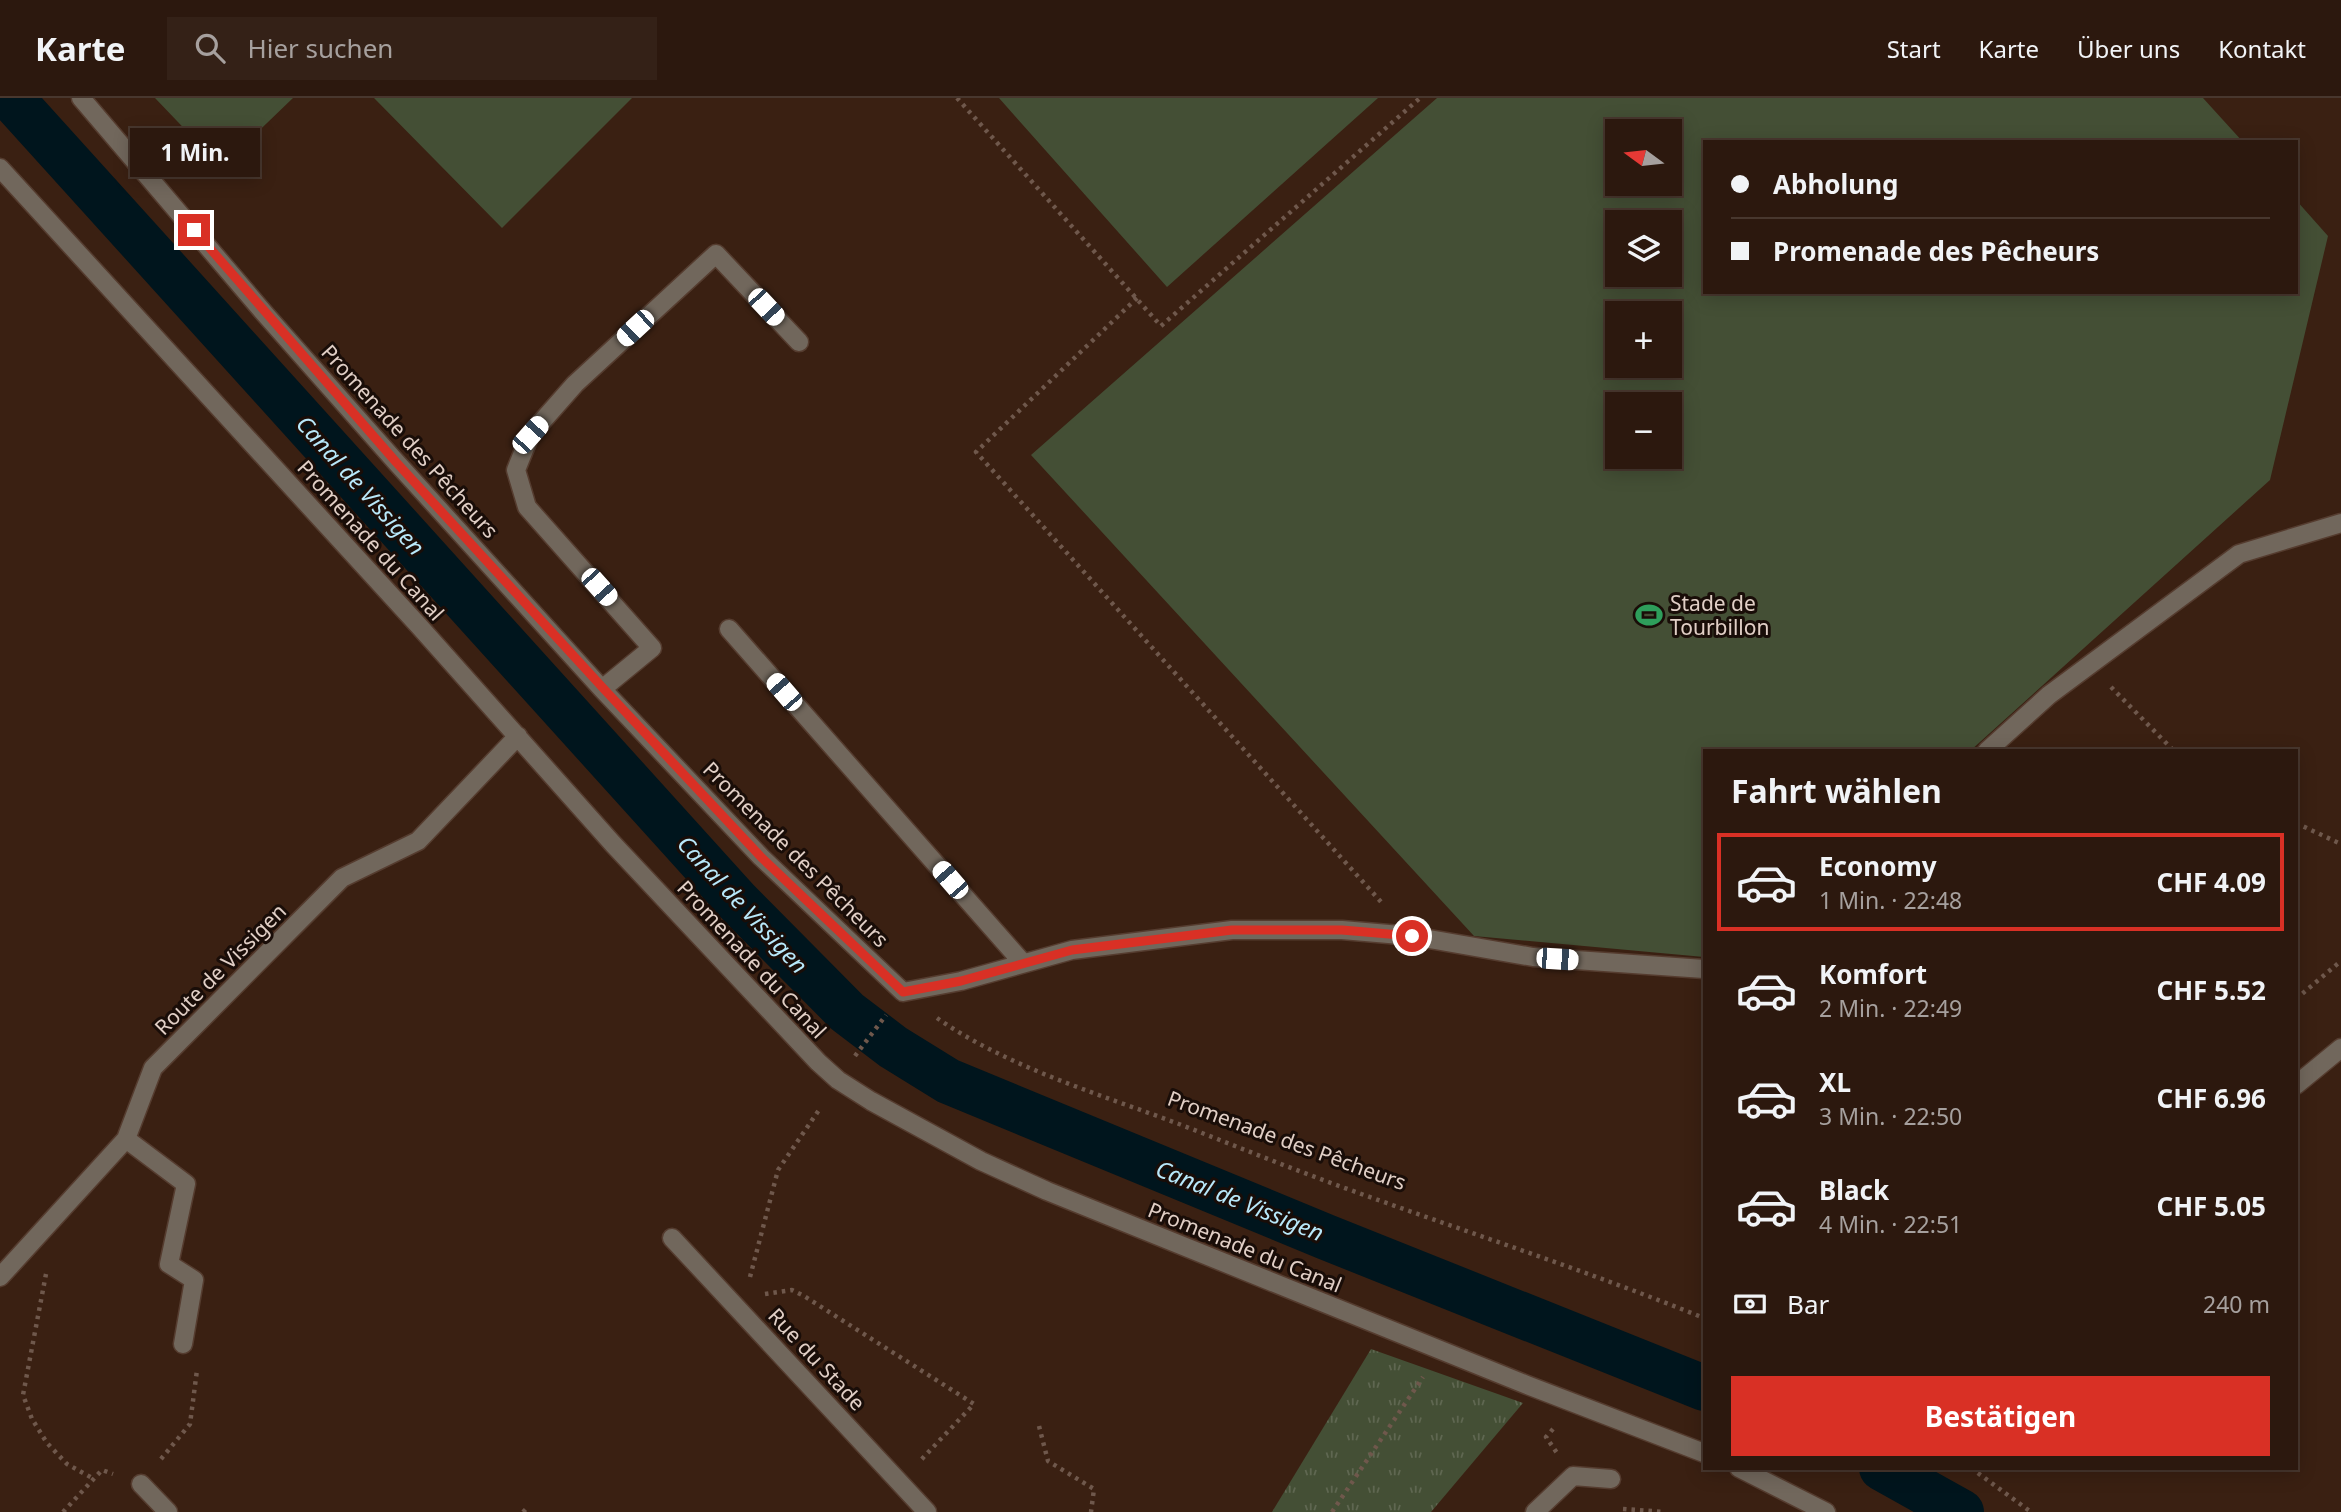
<!DOCTYPE html>
<html lang="de">
<meta charset="utf-8">
<style>
:root{--surface:#2c180e;--page:#342117;--text:#f1f3f6;--muted:#a6a09e;--line:#48372e;--accent:#d93025}
body{margin:0;font-family:"Noto Sans",sans-serif;background:var(--page);color:var(--text);height:100vh;display:flex;flex-direction:column;font-size:26px;white-space:nowrap}
*{box-sizing:border-box;margin:0}
p{font-size:23px;color:var(--muted)}
.icon{flex:none;width:38px;height:38px;fill:none;stroke:currentColor;stroke-width:2;stroke-linecap:round;stroke-linejoin:round}
.map{position:relative;flex:1;overflow:hidden}
.sheet{position:absolute;left:1703px;top:651px;width:595px;height:721px;display:flex;flex-direction:column;background:var(--surface);border-radius:0px;box-shadow:0 4px 18px #0003,0 0 0 2px var(--line)}
.sheet>*{flex:none}
.banner{position:absolute;left:1703px;top:42px;width:595px;height:154px;border-radius:0px;box-shadow:0 4px 18px #0003,0 0 0 2px var(--line);display:grid;align-content:center;height:154px;padding:0 28px;background:var(--surface)}
.needle{width:46px;rotate:285deg}
.buttons{position:absolute;left:1605px;top:21px;display:grid;gap:14px}
.buttons a{display:grid;place-items:center;width:77px;height:77px;border-radius:0px;background:var(--surface);box-shadow:0 4px 18px #0003,0 0 0 2px var(--line);font-size:35px}
.end{position:absolute;width:32px;height:32px;margin:-16px;border:9px solid #d93025;background:#fff;box-shadow:0 0 0 4px #fff}
.from{border-radius:50%}
.bubble{position:absolute;height:49px;border-radius:0px;background:var(--surface);box-shadow:0 4px 18px #0003,0 0 0 2px var(--line);font-size:23px;font-weight:700;line-height:49px;text-align:center}
.car{position:absolute;width:21px;height:42px;margin:-21px -10px;border-radius:9px;box-shadow:0 0 5px 2px #0007;background:linear-gradient(#fff 24%,#345 0 40%,#fff 0 76%,#345 0 86%,#fff 0)}
.banner b{display:flex;align-items:center;gap:24px;height:66px;font-size:26px}
.banner b+b{border-top:2px solid var(--line)}
.banner i{width:18px;height:18px;background:var(--text)}
ul{padding:0;list-style:none}
li{display:flex;align-items:center;gap:21px;height:98px;margin:0 14px 10px;padding:0 14px;border:4px solid transparent;border-radius:0px}
li div{flex:1}
li b{display:block;font-size:26px}
li em{font-style:normal;font-weight:700}
li.on{border-color:var(--accent)}
li>.icon{width:63px;height:63px;stroke-width:1.5}
h2{padding:0 28px;font-size:32px;line-height:84px}
.pay{display:flex;align-items:center;gap:18px;height:77px;padding:0 28px;font-size:26px}
.pay p{margin-inline-start:auto}
.button{display:flex;gap:14px;margin-top:auto;padding:14px 28px}
.button a{flex:1;height:80px;border-radius:0px;background:var(--accent);color:#fff;font-size:28px;font-weight:700;line-height:80px;text-align:center}
header{display:flex;align-items:center;gap:42px;box-sizing:border-box;height:98px;padding:0 35px;background:var(--surface);border-bottom:2px solid var(--line)}
header strong{font-size:33px}
nav{display:flex;gap:38px;margin-inline-start:auto;font-size:24px}
.search{width:490px;height:63px;background:var(--page);display:flex;align-items:center;gap:18px;box-sizing:border-box;padding:0 24px;border-radius:0px;color:var(--muted);font-size:26px}
.map>svg:first-child{display:block}
</style>
<header>
<strong>Karte</strong>
<div class="search"><svg class="icon" aria-label="search" viewBox="0 0 24 24"><circle cx="10" cy="10" r="6"/><path d="M15 15l6 6"/></svg>Hier suchen</div>
<nav><a>Start</a><a>Karte</a><a>Über uns</a><a>Kontakt</a></nav>
</header>
<div class="map">
<svg width="2341" height="1414" viewBox="0 0 2341 1414">
<defs>
<pattern id="park-tufts" width="24" height="20" patternUnits="userSpaceOnUse" patternTransform="scale(1.75)"><rect width="24" height="20" fill="#444f35"/><path d="M3 7l-1-3M5 7V3M7 7l1-3M15 17l-1-3M17 17v-4M19 17l1-3" fill="none" stroke="#5f6751"/></pattern>
</defs>
<rect width="100%" height="100%" fill="#3a2012"/>
<path fill="#444f35" fill-rule="evenodd" d="M 155,0 L 293,0 L 221,69 Z
M 374,0 L 632,0 L 502,130 Z
M 999,0 L 1378,0 L 1167,189 Z
M 1437,0 L 2203,0 L 2243,44 L 1704,44 L 1704,194 L 2296,194 L 2296,102 L 2328,138 L 2270,382 L 1970,653 L 1704,653 L 1704,859 L 1474,838 L 1031,357 ZM 1670,33 L 1670,86 L 1617,86 L 1617,33 ZM 1670,124 L 1670,177 L 1617,177 L 1617,124 ZM 1670,215 L 1670,268 L 1617,268 L 1617,215 ZM 1670,306 L 1670,359 L 1617,359 L 1617,306 Z"/>
<path fill="url(#park-tufts)" d="M 1371,1251 L 1523,1305 L 1431,1414 L 1272,1414 Z"/>
<g fill="none" stroke-linecap="round" stroke-linejoin="round">
<path stroke="#00151d" stroke-width="46" d="M 11,0 L 737,803 L 847,914 L 893,949 L 948,983 L 1326,1139 L 1704,1290
M 1882,1370 L 1961,1414"/>
<defs>
<path id="minor" d="M 81,0 L 265,216 L 396,364 L 602,591 L 761,759 L 903,894 L 961,883 L 1072,852 L 1232,832 L 1342,832 L 1412,838 L 1533,859 L 1704,871
M 0,70 L 419,528 L 613,746 L 818,964 L 838,982 L 871,1003 L 981,1063 L 1047,1093 L 1527,1287 L 1704,1355
M 729,531 L 1023,865
M 602,591 L 652,550 L 527,409 L 516,372 L 530,337 L 575,286 L 716,156 L 799,244
M 1987,653 L 2049,597 L 2239,456 L 2341,425
M 2296,987 L 2341,950
M 126,1041 L 186,1086 L 169,1166 L 194,1182 L 183,1246
M 672,1140 L 927,1414
M 0,1179 L 126,1041 L 153,970 L 342,780 L 418,743 L 518,638
M 1739,1370 L 1826,1414
M 141,1386 L 168,1414
M 1535,1414 L 1573,1378 L 1611,1381"/>
</defs>
<use href="#minor" stroke="#553c2f" stroke-width="21"/>
<path stroke="#6f584c" stroke-width="4.5" stroke-dasharray="3.5 5" stroke-linecap="butt" d="M 957,0 L 1161,228 L 1420,0
M 1137,200 L 976,354 L 1382,805
M 2111,589 L 2174,653
M 2296,725 L 2341,746
M 2296,901 L 2341,863
M 937,920 C 1007,969 1099,996 1179,1026 C 1233,1047 1287,1069 1342,1089 C 1463,1133 1585,1172 1704,1220
M 855,958 L 886,917
M 46,1176 L 23,1297 L 32,1321 L 47,1345 L 67,1366 L 94,1381
M 750,1179 L 778,1072 L 821,1009
M 765,1196 L 792,1192 L 804,1198 L 974,1306 L 920,1363
M 1039,1328 L 1048,1363 L 1094,1391 L 1091,1414
M 1553,1331 L 1546,1339 L 1557,1355
M 161,1361 L 190,1326 L 197,1272
M 1971,1370 L 2031,1414
M 1623,1411 L 1665,1414
M 63,1414 L 102,1372 L 113,1376
M 523,1414 L 527,1410
M 1332,1414 L 1423,1279"/>
<use href="#minor" stroke="#71675c" stroke-width="18"/>
</g>
<g fill="none" stroke-linecap="round" stroke-linejoin="round">
<path stroke="#d93025" stroke-width="9" d="M 194,132 L 396,364 L 603,590 L 761,759 L 903,894 L 961,883 L 1072,852 L 1232,832 L 1342,832 L 1412,838"/>
</g>
<defs>
<symbol id="stadium-bare" viewBox="-9 -9 18 18"><path d="M0-5a6.5 5 0 1 0 0 10a6.5 5 0 1 0 0-10ZM-3.5-1.8h7v3.6h-7Z" fill="#2e9e5b" stroke="#190d08" stroke-width="2.5" paint-order="stroke"/></symbol>
</defs>
<g fill-rule="evenodd">
<use href="#stadium-bare" x="1630" y="498" width="38" height="38"/>
</g>
<g text-anchor="middle" dominant-baseline="central" stroke-width="6" stroke-linejoin="round" paint-order="stroke">
<g font-size="21" fill="#e1cfc6" stroke="#190d08">
<text transform="translate(410 343) rotate(48)">Promenade des Pêcheurs</text>
<text transform="translate(371 442) rotate(48)">Promenade du Canal</text>
<text transform="translate(796 756) rotate(45)">Promenade des Pêcheurs</text>
<text transform="translate(752 861) rotate(47)">Promenade du Canal</text>
<text transform="translate(220 871) rotate(-45)">Route de Vissigen</text>
<text transform="translate(1287 1042) rotate(20)">Promenade des Pêcheurs</text>
<text transform="translate(1245 1149) rotate(22)">Promenade du Canal</text>
<text transform="translate(817 1261) rotate(47)">Rue du Stade</text>
</g>
<g font-size="21" fill="#e1cfc6" stroke="#190d08" text-anchor="start">
<text x="1670" y="505">Stade de<tspan x="1670" dy="24">Tourbillon</tspan></text>
</g>
<g font-size="23" font-style="italic" fill="#b8e8fa" stroke="#190d08">
<text transform="translate(361 387) rotate(48)">Canal de Vissigen</text>
<text transform="translate(743 806) rotate(47)">Canal de Vissigen</text>
<text transform="translate(1240 1102) rotate(22)">Canal de Vissigen</text>
</g>
</g>
</svg>
<div class="buttons">
<a><svg class="needle" viewBox="-14 -14 28 28"><path d="M0-13l5 13h-10z" fill="#e53935"/><path d="M0 13l5-13h-10z" fill="#a6a09e"/></svg></a>
<a><svg class="icon" aria-label="layers" viewBox="0 0 24 24"><path d="M12 4l9 5-9 5-9-5zM3 14l9 5 9-5"/></svg></a>
<a>+</a>
<a>−</a>
</div>
<i class="end from" style="left:1412px;top:838px"></i>
<i class="end" style="left:194px;top:132px"></i>
<div class="bubble" style="left:130px;top:30px;width:130px">1 Min.</div>
<i class="car" style="left:766px;top:209px;rotate:137deg"></i>
<i class="car" style="left:635px;top:230px;rotate:227deg"></i>
<i class="car" style="left:530px;top:337px;rotate:42deg"></i>
<i class="car" style="left:599px;top:489px;rotate:138deg"></i>
<i class="car" style="left:784px;top:594px;rotate:319deg"></i>
<i class="car" style="left:950px;top:782px;rotate:319deg"></i>
<i class="car" style="left:1557px;top:861px;rotate:94deg"></i>
<div class="banner">
<b><i class="from"></i>Abholung</b>
<b><i></i>Promenade des Pêcheurs</b>
</div>
<section class="sheet">
<h2>Fahrt wählen</h2>
<ul>
<li class="on"><svg class="icon" aria-label="car" viewBox="0 0 24 24"><path d="M5 17H2v-5l4-1 3-4h7l3 4 3 1v5h-3M9 17h6M6 11h13"/><circle cx="7" cy="17" r="2"/><circle cx="17" cy="17" r="2"/></svg><div><b>Economy</b><p>1 Min. · 22:48</p></div><em>CHF 4.09</em></li>
<li><svg class="icon" aria-label="car" viewBox="0 0 24 24"><path d="M5 17H2v-5l4-1 3-4h7l3 4 3 1v5h-3M9 17h6M6 11h13"/><circle cx="7" cy="17" r="2"/><circle cx="17" cy="17" r="2"/></svg><div><b>Komfort</b><p>2 Min. · 22:49</p></div><em>CHF 5.52</em></li>
<li><svg class="icon" aria-label="car" viewBox="0 0 24 24"><path d="M5 17H2v-5l4-1 3-4h7l3 4 3 1v5h-3M9 17h6M6 11h13"/><circle cx="7" cy="17" r="2"/><circle cx="17" cy="17" r="2"/></svg><div><b>XL</b><p>3 Min. · 22:50</p></div><em>CHF 6.96</em></li>
<li><svg class="icon" aria-label="car" viewBox="0 0 24 24"><path d="M5 17H2v-5l4-1 3-4h7l3 4 3 1v5h-3M9 17h6M6 11h13"/><circle cx="7" cy="17" r="2"/><circle cx="17" cy="17" r="2"/></svg><div><b>Black</b><p>4 Min. · 22:51</p></div><em>CHF 5.05</em></li>
</ul>
<div class="pay"><svg class="icon" aria-label="cash" viewBox="0 0 24 24"><path d="M3 7h18v10H3z"/><circle cx="12" cy="12" r="2"/></svg>Bar<p>240 m</p></div>
<div class="button"><a>Bestätigen</a></div>
</section>
</div>
